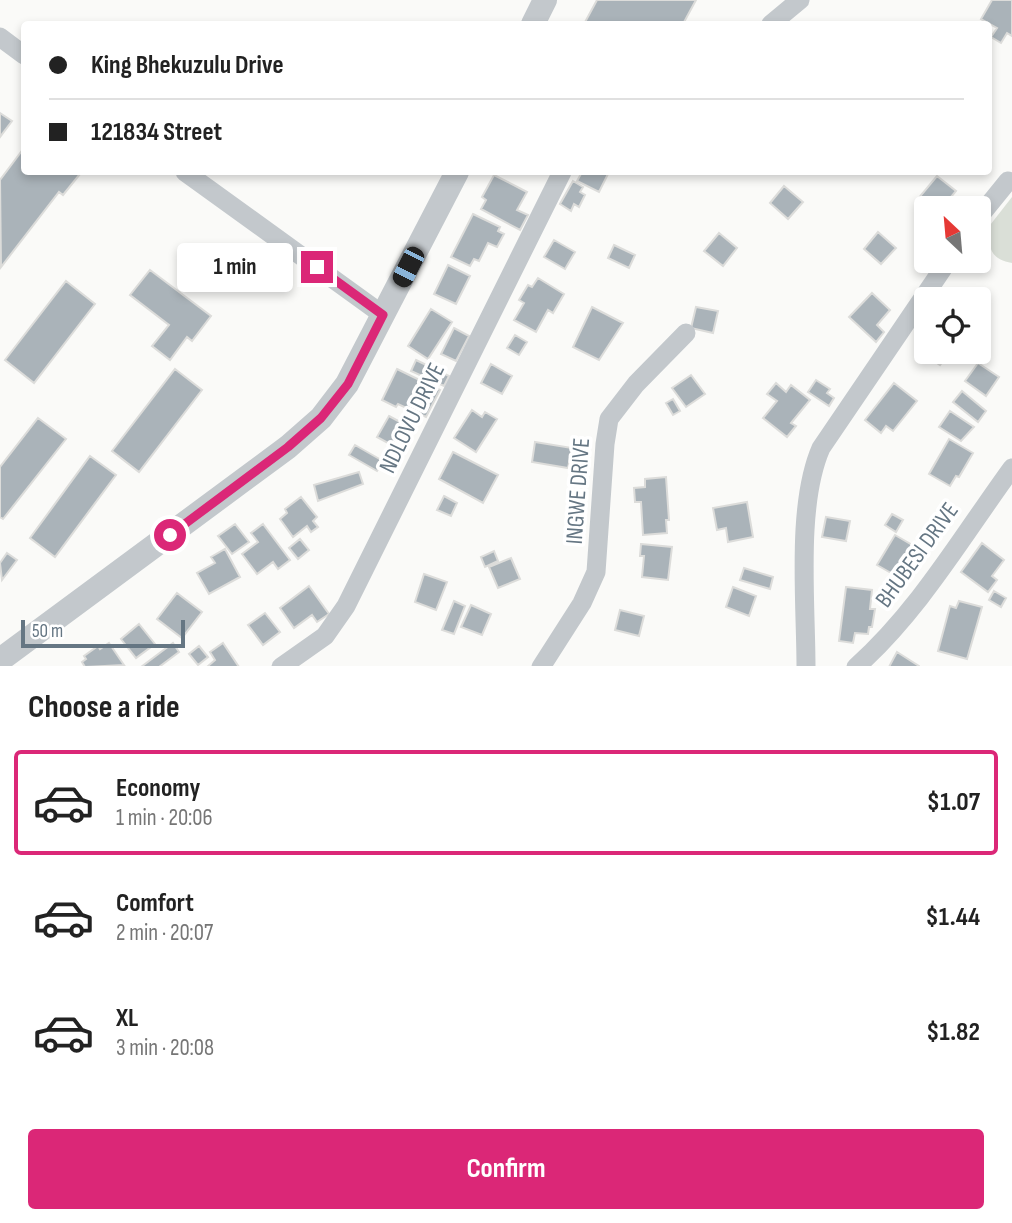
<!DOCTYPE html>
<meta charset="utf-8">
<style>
:root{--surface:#fff;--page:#f6f6f6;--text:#222;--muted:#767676;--line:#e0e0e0;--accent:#db2777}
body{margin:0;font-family:"Sofia Sans Condensed",sans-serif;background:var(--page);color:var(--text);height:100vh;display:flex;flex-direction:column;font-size:26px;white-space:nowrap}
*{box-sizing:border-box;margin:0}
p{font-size:23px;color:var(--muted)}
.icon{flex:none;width:38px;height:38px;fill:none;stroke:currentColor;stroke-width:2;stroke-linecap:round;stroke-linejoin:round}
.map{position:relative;height:666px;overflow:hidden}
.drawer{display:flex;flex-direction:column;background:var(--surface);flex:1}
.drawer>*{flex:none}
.guide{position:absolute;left:21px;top:21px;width:971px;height:154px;border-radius:7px;box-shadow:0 4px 10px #0003;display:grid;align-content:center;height:154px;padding:0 28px;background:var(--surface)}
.needle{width:46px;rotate:334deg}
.fabs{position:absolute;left:914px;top:196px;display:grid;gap:14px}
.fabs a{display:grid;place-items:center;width:77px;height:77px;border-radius:7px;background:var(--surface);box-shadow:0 4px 10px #0003;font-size:35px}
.scale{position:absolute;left:21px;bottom:18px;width:164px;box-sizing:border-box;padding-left:7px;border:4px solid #657683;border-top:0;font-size:19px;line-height:24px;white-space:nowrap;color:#657683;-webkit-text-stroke:5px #fff;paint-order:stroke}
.end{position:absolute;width:32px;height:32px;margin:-16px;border:9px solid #db2777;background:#fff;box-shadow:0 0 0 4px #fff}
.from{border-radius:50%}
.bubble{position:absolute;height:49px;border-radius:7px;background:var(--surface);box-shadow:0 4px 10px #0003;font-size:23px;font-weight:700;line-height:49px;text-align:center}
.car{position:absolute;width:21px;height:42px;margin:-21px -10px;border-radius:9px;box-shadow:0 0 5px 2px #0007;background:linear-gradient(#222 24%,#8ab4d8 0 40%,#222 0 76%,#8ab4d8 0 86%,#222 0)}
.guide b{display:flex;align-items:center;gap:24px;height:66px;font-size:26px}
.guide b+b{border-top:2px solid var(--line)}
.guide i{width:18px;height:18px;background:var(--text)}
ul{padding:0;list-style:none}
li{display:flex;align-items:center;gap:21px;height:105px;margin:0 14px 10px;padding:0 14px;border:4px solid transparent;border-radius:7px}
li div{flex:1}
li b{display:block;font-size:26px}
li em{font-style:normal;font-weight:700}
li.current{border-color:var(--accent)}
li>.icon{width:63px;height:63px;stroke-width:1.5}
h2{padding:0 28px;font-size:32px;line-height:84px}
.cta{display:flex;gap:14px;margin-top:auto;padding:14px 28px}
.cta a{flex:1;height:80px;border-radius:7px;background:var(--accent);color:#fff;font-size:28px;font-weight:700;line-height:80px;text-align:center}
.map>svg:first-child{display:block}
</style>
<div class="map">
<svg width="1012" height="667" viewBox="0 0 1012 667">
<rect width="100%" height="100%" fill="#fafaf8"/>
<path fill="#dadfd7" d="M 1012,197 L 1012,263 C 990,259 990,249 987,229 Z"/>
<path fill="#aab3b9" stroke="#dcdcda" stroke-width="2" d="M 597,0 L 696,0 L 683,24 L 584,24 Z
M 992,0 L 1012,0 L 1012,36 L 1007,33 L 1001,43 L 991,37 L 997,28 L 981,19 Z
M 0,113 L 12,121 L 0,137 Z
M 24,148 L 24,172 L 76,172 L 80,174 L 63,195 L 59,192 L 1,267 L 0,180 Z
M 582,172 L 609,172 L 599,192 L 577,181 Z
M 494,175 L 527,192 L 517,210 L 528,215 L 520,230 L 481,209 L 486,200 L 482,197 Z
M 937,176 L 956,191 L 942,208 L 927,208 L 917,200 Z
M 573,181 L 583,187 L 580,192 L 585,195 L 579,207 L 574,204 L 571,211 L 560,204 Z
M 784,186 L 803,202 L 788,219 L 770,203 Z
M 473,214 L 500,227 L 498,231 L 504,234 L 497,247 L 488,243 L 479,261 L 474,259 L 470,266 L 451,257 Z
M 878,232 L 896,248 L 881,264 L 864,249 Z
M 719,233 L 737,248 L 723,266 L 704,251 Z
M 554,240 L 575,252 L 565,269 L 544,257 Z
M 614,245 L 635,255 L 629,268 L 608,258 Z
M 448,265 L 470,276 L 456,304 L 434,294 Z
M 150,270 L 211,316 L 192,341 L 187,337 L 170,360 L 152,346 L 169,325 L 130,295 Z
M 538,278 L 564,294 L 553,313 L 548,310 L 536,332 L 514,320 L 524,303 L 519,300 L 528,285 L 532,287 Z
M 66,281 L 95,304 L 34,383 L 5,360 Z
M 872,293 L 890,310 L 877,325 L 884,332 L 876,342 L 849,317 Z
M 592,307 L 623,323 L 599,360 L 573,347 Z
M 696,307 L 718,311 L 713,333 L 691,328 Z
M 431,309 L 452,322 L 428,359 L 408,346 Z
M 454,328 L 469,336 L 456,361 L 441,354 Z
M 515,335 L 527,342 L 519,355 L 507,348 Z
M 926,343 L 926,352 L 949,352 L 940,365 L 920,351 Z
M 416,360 L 449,376 L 444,386 L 411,371 Z
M 978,363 L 999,377 L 986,396 L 965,381 Z
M 491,364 L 512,376 L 502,394 L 481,383 Z
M 175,369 L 202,390 L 139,472 L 112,451 Z
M 397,369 L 440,390 L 426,417 L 398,404 L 396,407 L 382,400 Z
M 691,375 L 705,394 L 686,407 L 672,388 Z
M 816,380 L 830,389 L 827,393 L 834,398 L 829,406 L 808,392 Z
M 776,383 L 786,392 L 791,385 L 810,400 L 791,423 L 796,426 L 787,437 L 763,418 L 777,401 L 767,394 Z
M 894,383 L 917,401 L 893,431 L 886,426 L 881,433 L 865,420 Z
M 962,391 L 986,411 L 978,422 L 953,402 Z
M 673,399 L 680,411 L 673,415 L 666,403 Z
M 472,410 L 482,417 L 485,412 L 497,419 L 476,452 L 454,438 Z
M 950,411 L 974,427 L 961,441 L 939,427 Z
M 389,416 L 413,429 L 408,439 L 404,436 L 397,448 L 377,437 Z
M 38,418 L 66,439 L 3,519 L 0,517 L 0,467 Z
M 949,439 L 973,453 L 959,477 L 956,476 L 950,486 L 929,474 Z
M 535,442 L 572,448 L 568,468 L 532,462 Z
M 355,445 L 383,461 L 377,471 L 349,455 Z
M 453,452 L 498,475 L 483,503 L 439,479 Z
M 90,456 L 116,475 L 55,557 L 30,538 Z
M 359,472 L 363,484 L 318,501 L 314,485 Z
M 666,477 L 669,520 L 666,520 L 667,533 L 643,535 L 641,502 L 635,502 L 634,488 L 645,487 L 645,479 Z
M 444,496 L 457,503 L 451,516 L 437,510 Z
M 301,497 L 317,517 L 313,521 L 318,527 L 311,532 L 307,526 L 293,537 L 280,519 L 287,513 L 285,509 Z
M 747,502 L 753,537 L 728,542 L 726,528 L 717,530 L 713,508 Z
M 892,514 L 903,520 L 896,532 L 885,525 Z
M 826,517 L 850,521 L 846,541 L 822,537 Z
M 235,524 L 249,542 L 232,554 L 218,536 Z
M 263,524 L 290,560 L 278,569 L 273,562 L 257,574 L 242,554 L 258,542 L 251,533 Z
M 895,535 L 919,549 L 912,562 L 908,560 L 898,577 L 877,565 Z
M 300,539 L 309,550 L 298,559 L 289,548 Z
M 982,543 L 1004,560 L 992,576 L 997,580 L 988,592 L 961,572 Z
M 641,544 L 672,547 L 668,580 L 642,577 L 644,556 L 640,556 Z
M 225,549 L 240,577 L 209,594 L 197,573 L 215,563 L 211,557 Z
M 494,551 L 498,561 L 485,567 L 481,557 Z
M 7,553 L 17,560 L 2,580 L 0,563 Z
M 511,558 L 520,579 L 498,588 L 489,567 Z
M 744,568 L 773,577 L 770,589 L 740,580 Z
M 424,574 L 447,582 L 436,610 L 415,602 Z
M 309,586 L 329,614 L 317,622 L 312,615 L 294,628 L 280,608 Z
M 733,587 L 756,596 L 749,616 L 726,607 Z
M 846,587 L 872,590 L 870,609 L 875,609 L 872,627 L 869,627 L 868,634 L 855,633 L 853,643 L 839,641 Z
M 994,591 L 1006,598 L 1001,607 L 989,600 Z
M 177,593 L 202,612 L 182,638 L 157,619 Z
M 454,601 L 465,606 L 454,634 L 442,630 Z
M 959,601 L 982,607 L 967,659 L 938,651 L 950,606 L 956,608 Z
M 471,605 L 491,614 L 482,635 L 461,627 Z
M 620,610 L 644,616 L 639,636 L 615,630 Z
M 265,613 L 280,632 L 263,645 L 248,625 Z
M 139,624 L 155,644 L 136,658 L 121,639 Z
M 109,643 L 124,665 L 85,667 L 82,662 L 86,659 L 84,656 L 98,646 L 100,649 Z
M 173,643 L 179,652 L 159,667 L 141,667 Z
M 223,643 L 239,667 L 207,667 L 215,660 L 210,652 Z
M 199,646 L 208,657 L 198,665 L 189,654 Z
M 897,652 L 919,666 L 919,667 L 889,667 Z"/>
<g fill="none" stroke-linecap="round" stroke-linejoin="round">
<path stroke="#c3c8cc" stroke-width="19" d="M 771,24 L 800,0
M 0,37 L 24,55
M 185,172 L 383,315
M 978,218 L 1008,181
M 281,667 L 325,636 L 346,606 L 562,172
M 541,667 L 582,603 L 596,572 L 605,444 L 609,419 L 636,384 L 686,333
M 806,667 C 806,602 796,505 821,448 L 948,261
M 856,667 C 919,611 963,535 1012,468"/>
<path stroke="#c3c8cc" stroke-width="24" d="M 533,24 L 545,0
M 0,660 L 288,447 L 321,418 L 347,384 L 457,172"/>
</g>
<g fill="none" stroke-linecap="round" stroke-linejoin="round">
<path stroke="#db2777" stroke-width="9" d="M 170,535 L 288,447 L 321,418 L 348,384 L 383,315 L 317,267"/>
</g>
<g text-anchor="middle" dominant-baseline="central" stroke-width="7" stroke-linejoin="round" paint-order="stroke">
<g font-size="24" fill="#657683" stroke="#fff">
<text transform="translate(412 418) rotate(-64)">NDLOVU DRIVE</text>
<text transform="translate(578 491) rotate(-86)">INGWE DRIVE</text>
<text transform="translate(917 555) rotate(-54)">BHUBESI DRIVE</text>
</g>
</g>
</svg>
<div class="fabs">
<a><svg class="needle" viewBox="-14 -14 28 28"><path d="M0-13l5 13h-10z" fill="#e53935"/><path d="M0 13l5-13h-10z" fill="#767676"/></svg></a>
<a><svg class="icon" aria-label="locate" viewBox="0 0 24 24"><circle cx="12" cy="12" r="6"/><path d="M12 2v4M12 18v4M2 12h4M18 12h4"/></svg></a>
</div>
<div class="scale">50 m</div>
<i class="end from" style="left:170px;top:535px"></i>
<i class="end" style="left:317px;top:267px"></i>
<div class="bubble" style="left:177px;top:243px;width:116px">1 min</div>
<i class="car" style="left:408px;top:267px;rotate:207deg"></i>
<div class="guide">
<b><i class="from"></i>King Bhekuzulu Drive</b>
<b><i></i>121834 Street</b>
</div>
</div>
<section class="drawer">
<h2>Choose a ride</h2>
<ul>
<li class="current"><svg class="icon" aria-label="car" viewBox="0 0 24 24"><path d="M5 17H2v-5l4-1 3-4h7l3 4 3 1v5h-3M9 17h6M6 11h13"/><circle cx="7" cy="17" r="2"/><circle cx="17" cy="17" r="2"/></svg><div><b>Economy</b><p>1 min · 20:06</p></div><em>$1.07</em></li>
<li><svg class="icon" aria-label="car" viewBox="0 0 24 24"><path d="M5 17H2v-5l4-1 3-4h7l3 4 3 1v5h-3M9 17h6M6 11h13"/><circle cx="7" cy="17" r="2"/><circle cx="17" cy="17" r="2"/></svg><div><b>Comfort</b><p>2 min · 20:07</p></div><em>$1.44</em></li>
<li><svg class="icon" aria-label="car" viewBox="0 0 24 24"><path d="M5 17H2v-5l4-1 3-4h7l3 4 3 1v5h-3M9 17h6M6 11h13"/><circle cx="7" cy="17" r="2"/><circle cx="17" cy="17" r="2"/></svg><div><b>XL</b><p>3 min · 20:08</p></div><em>$1.82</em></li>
</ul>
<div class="cta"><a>Confirm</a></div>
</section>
